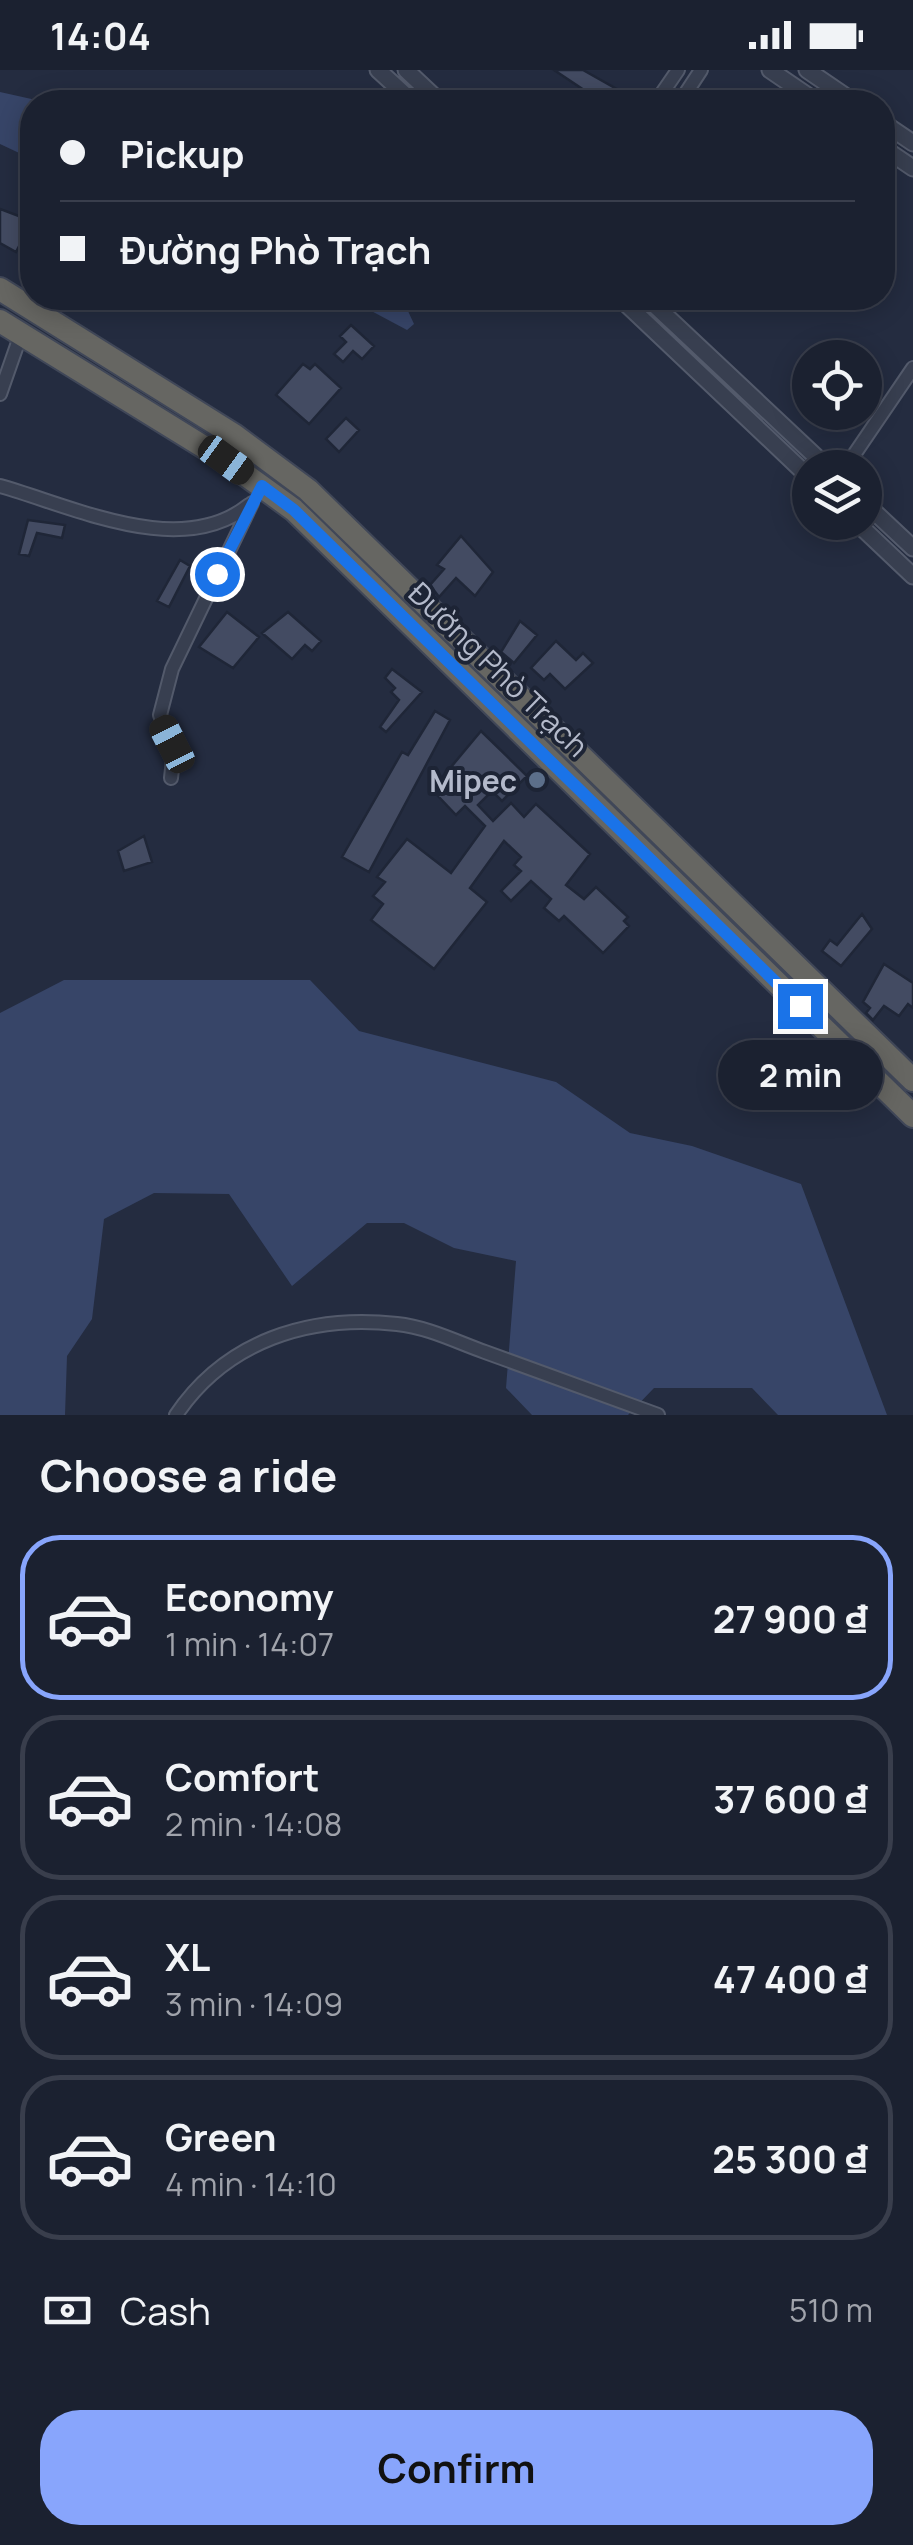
<!DOCTYPE html>
<meta charset="utf-8">
<style>
:root{--surface:#1b2130;--page:#242938;--text:#f1f3f6;--muted:#a0a3ab;--line:#393e4c;--accent:#88a5fc}
body{margin:0;font-family:Manrope,sans-serif;background:var(--page);color:var(--text);height:100vh;display:flex;flex-direction:column;font-size:38px;white-space:nowrap}
*{box-sizing:border-box;margin:0}
p{font-size:32px;color:var(--muted)}
.icon{flex:none;width:55px;height:55px;fill:none;stroke:currentColor;stroke-width:2;stroke-linecap:round;stroke-linejoin:round}
.map{position:relative;height:1345px;overflow:hidden}
.drawer{display:flex;flex-direction:column;background:var(--surface);flex:1}
.drawer>*{flex:none}
.banner{position:absolute;left:20px;top:20px;width:875px;height:220px;border-radius:40px;box-shadow:0 5px 25px #0003,0 0 0 2px var(--line);display:grid;align-content:center;height:220px;padding:0 40px;background:var(--surface)}
.buttons{position:absolute;left:792px;top:270px;display:grid;gap:20px}
.buttons a{display:grid;place-items:center;width:90px;height:90px;border-radius:50%;background:var(--surface);box-shadow:0 5px 25px #0003,0 0 0 2px var(--line);font-size:50px}
.end{position:absolute;width:45px;height:45px;margin:-22px;border:12px solid #1a73e8;background:#fff;box-shadow:0 0 0 5px #fff}
.from{border-radius:50%}
.bubble{position:absolute;height:70px;border-radius:35px;background:var(--surface);box-shadow:0 5px 25px #0003,0 0 0 2px var(--line);font-size:32px;font-weight:700;line-height:70px;text-align:center}
.car{position:absolute;width:30px;height:60px;margin:-30px -15px;border-radius:12px;box-shadow:0 0 8px 2px #0007;background:linear-gradient(#222 24%,#8ab4d8 0 40%,#222 0 76%,#8ab4d8 0 86%,#222 0)}
.banner b{display:flex;align-items:center;gap:35px;height:95px;font-size:38px}
.banner b+b{border-top:2px solid var(--line)}
.banner i{width:25px;height:25px;background:var(--text)}
ul{padding:0;list-style:none}
li{display:flex;align-items:center;gap:30px;height:165px;margin:0 20px 15px;padding:0 20px;border:5px solid var(--line);border-radius:40px}
li div{flex:1}
li b{display:block;font-size:38px}
li em{font-style:normal;font-weight:700}
li.selected{border-color:var(--accent)}
li>.icon{width:90px;height:90px;stroke-width:1.5}
h2{padding:0 40px;font-size:45px;line-height:120px}
.pay{display:flex;align-items:center;gap:25px;height:110px;padding:0 40px;font-size:38px}
.pay p{margin-inline-start:auto}
.cta{display:flex;gap:20px;margin-top:auto;padding:20px 40px}
.cta a{flex:1;height:115px;border-radius:40px;background:var(--accent);color:#111;font-size:40px;font-weight:700;line-height:115px;text-align:center}
.status{display:flex;justify-content:space-between;align-items:center;height:70px;padding:0 50px;background:var(--surface);direction:ltr}
.status svg{height:28px;fill:currentColor}
.map>svg:first-child{display:block}
</style>
<div class="status"><b>14:04</b><svg viewBox="0 0 49 12"><path d="M0 12V9h3v3zM5 12V6h3v6zM10 12V3h3v9zM15 12V0h3v12zM26 1h20v11H26zM47 4h2v5h-2z"/></svg></div>
<div class="map">
<svg width="913" height="1345" viewBox="0 0 913 1345">
<rect width="100%" height="100%" fill="#242c40"/>
<path fill="#374568" d="M 0,22 L 45,32 L 32,32 L 32,89 L 0,74 Z
M 347,228 L 402,228 L 414,254 L 407,260 Z
M 64,910 L 310,910 L 359,961 L 556,1012 L 630,1063 L 692,1076 L 801,1114 L 887,1345 L 778,1345 L 752,1318 L 654,1318 L 628,1345 L 532,1345 L 506,1318 L 516,1191 L 454,1178 L 404,1153 L 367,1153 L 292,1216 L 229,1124 L 154,1123 L 104,1149 L 92,1249 L 67,1286 L 65,1345 L 0,1345 L 0,943 Z"/>
<path fill="#434b62" stroke="#1f2637" stroke-width="2.5" d="M 554,0 L 583,0 L 629,26 L 625,32 L 602,32 Z
M 0,139 L 32,151 L 16,182 L 0,173 Z
M 351,255 L 374,276 L 362,289 L 353,281 L 343,292 L 334,284 L 346,272 L 340,266 Z
M 303,294 L 310,299 L 315,294 L 341,318 L 309,354 L 276,325 Z
M 346,348 L 359,360 L 339,382 L 326,369 Z
M 28,450 L 65,455 L 62,468 L 37,463 L 29,486 L 19,484 Z
M 461,466 L 493,502 L 475,526 L 456,508 L 439,527 L 430,515 L 444,499 L 437,495 Z
M 180,490 L 190,496 L 169,537 L 157,531 Z
M 227,542 L 259,567 L 233,598 L 199,577 Z
M 288,542 L 321,571 L 312,581 L 305,575 L 292,589 L 262,563 Z
M 520,551 L 537,565 L 514,593 L 501,582 Z
M 556,571 L 576,590 L 583,583 L 593,593 L 565,619 L 550,604 L 544,610 L 531,598 Z
M 392,599 L 422,622 L 386,662 L 380,657 L 399,630 L 391,622 L 395,618 L 385,608 Z
M 435,641 L 450,650 L 369,802 L 342,787 L 402,682 L 408,685 Z
M 481,661 L 527,706 L 502,731 L 492,721 L 478,735 L 493,751 L 511,733 L 524,747 L 536,734 L 590,784 L 566,815 L 584,829 L 596,817 L 628,847 L 624,851 L 629,856 L 603,883 L 564,846 L 559,851 L 544,838 L 551,829 L 531,811 L 511,831 L 501,821 L 521,801 L 514,795 L 521,787 L 504,771 L 470,818 L 487,832 L 434,899 L 371,850 L 383,834 L 373,826 L 385,812 L 377,807 L 407,769 L 451,803 L 485,756 L 465,736 L 456,745 L 438,726 L 448,716 L 441,709 Z
M 144,766 L 152,792 L 124,801 L 118,781 Z
M 862,844 L 872,859 L 841,896 L 822,881 L 830,870 L 837,875 Z
M 884,894 L 913,913 L 913,938 L 908,934 L 899,946 L 884,936 L 873,950 L 866,943 L 870,938 L 863,932 Z"/>
<g fill="none" stroke-linecap="round" stroke-linejoin="round">
<defs>
<path id="minor" d="M 656,32 L 678,0
M 680,32 L 701,0
M 0,324 L 21,264
M 845,398 L 913,298
M 0,416 C 75,437 181,490 249,435
M 171,708 L 174,681 L 160,645 L 172,599 L 252,433
M 176,1345 C 226,1271 309,1244 397,1254 C 427,1257 457,1272 485,1282 C 542,1303 600,1324 658,1345"/>
<path id="tertiary" d="M 378,0 L 413,32
M 406,0 L 440,32
M 770,0 L 817,32
M 807,0 L 854,32
M 882,52 L 913,73
M 882,77 L 913,98
M 620,228 L 810,408
M 647,228 L 828,398
M 865,433 L 913,478
M 856,452 L 913,506"/>
<path id="trunk" d="M 0,219 L 234,365 L 308,420 L 913,1010
M 0,251 L 225,390 L 294,440 L 913,1046"/>
</defs>
<use href="#minor" stroke="#535a6b" stroke-width="16"/>
<use href="#tertiary" stroke="#535a6b" stroke-width="19"/>
<use href="#trunk" stroke="#404758" stroke-width="26"/>
<use href="#minor" stroke="#383f50" stroke-width="12"/>
<use href="#tertiary" stroke="#383f50" stroke-width="15"/>
<use href="#trunk" stroke="#666662" stroke-width="22"/>
</g>
<g fill="none" stroke-linecap="round" stroke-linejoin="round">
<path stroke="#1a73e8" stroke-width="12" d="M 217,504 L 262,416 L 294,440 L 800,936"/>
</g>
<circle fill="#5c6f8a" stroke="#1d2435" stroke-width="4" cx="537" cy="710" r="10"/>
<g text-anchor="middle" dominant-baseline="central" stroke-width="8" stroke-linejoin="round" paint-order="stroke">
<g font-size="30" fill="#b4bacb" stroke="#1d2435">
<text transform="translate(499 599) rotate(44)">Đường Phò Trạch</text>
</g>
<g font-size="30" font-weight="bold" fill="#b4bacb" stroke="#1d2435" text-anchor="end">
<text x="517" y="710">Mipec</text>
</g>
</g>
</svg>
<div class="buttons">
<a><svg class="icon" aria-label="locate" viewBox="0 0 24 24"><circle cx="12" cy="12" r="6"/><path d="M12 2v4M12 18v4M2 12h4M18 12h4"/></svg></a>
<a><svg class="icon" aria-label="layers" viewBox="0 0 24 24"><path d="M12 4l9 5-9 5-9-5zM3 14l9 5 9-5"/></svg></a>
</div>
<i class="end from" style="left:217px;top:504px"></i>
<i class="end" style="left:800px;top:936px"></i>
<div class="bubble" style="left:718px;top:970px;width:165px">2 min</div>
<i class="car" style="left:226px;top:390px;rotate:126deg"></i>
<i class="car" style="left:172px;top:674px;rotate:333deg"></i>
<div class="banner">
<b><i class="from"></i>Pickup</b>
<b><i></i>Đường Phò Trạch</b>
</div>
</div>
<section class="drawer">
<h2>Choose a ride</h2>
<ul>
<li class="selected"><svg class="icon" aria-label="car" viewBox="0 0 24 24"><path d="M5 17H2v-5l4-1 3-4h7l3 4 3 1v5h-3M9 17h6M6 11h13"/><circle cx="7" cy="17" r="2"/><circle cx="17" cy="17" r="2"/></svg><div><b>Economy</b><p>1 min · 14:07</p></div><em>27 900 ₫</em></li>
<li><svg class="icon" aria-label="car" viewBox="0 0 24 24"><path d="M5 17H2v-5l4-1 3-4h7l3 4 3 1v5h-3M9 17h6M6 11h13"/><circle cx="7" cy="17" r="2"/><circle cx="17" cy="17" r="2"/></svg><div><b>Comfort</b><p>2 min · 14:08</p></div><em>37 600 ₫</em></li>
<li><svg class="icon" aria-label="car" viewBox="0 0 24 24"><path d="M5 17H2v-5l4-1 3-4h7l3 4 3 1v5h-3M9 17h6M6 11h13"/><circle cx="7" cy="17" r="2"/><circle cx="17" cy="17" r="2"/></svg><div><b>XL</b><p>3 min · 14:09</p></div><em>47 400 ₫</em></li>
<li><svg class="icon" aria-label="car" viewBox="0 0 24 24"><path d="M5 17H2v-5l4-1 3-4h7l3 4 3 1v5h-3M9 17h6M6 11h13"/><circle cx="7" cy="17" r="2"/><circle cx="17" cy="17" r="2"/></svg><div><b>Green</b><p>4 min · 14:10</p></div><em>25 300 ₫</em></li>
</ul>
<div class="pay"><svg class="icon" aria-label="cash" viewBox="0 0 24 24"><path d="M3 7h18v10H3z"/><circle cx="12" cy="12" r="2"/></svg>Cash<p>510 m</p></div>
<div class="cta"><a>Confirm</a></div>
</section>
